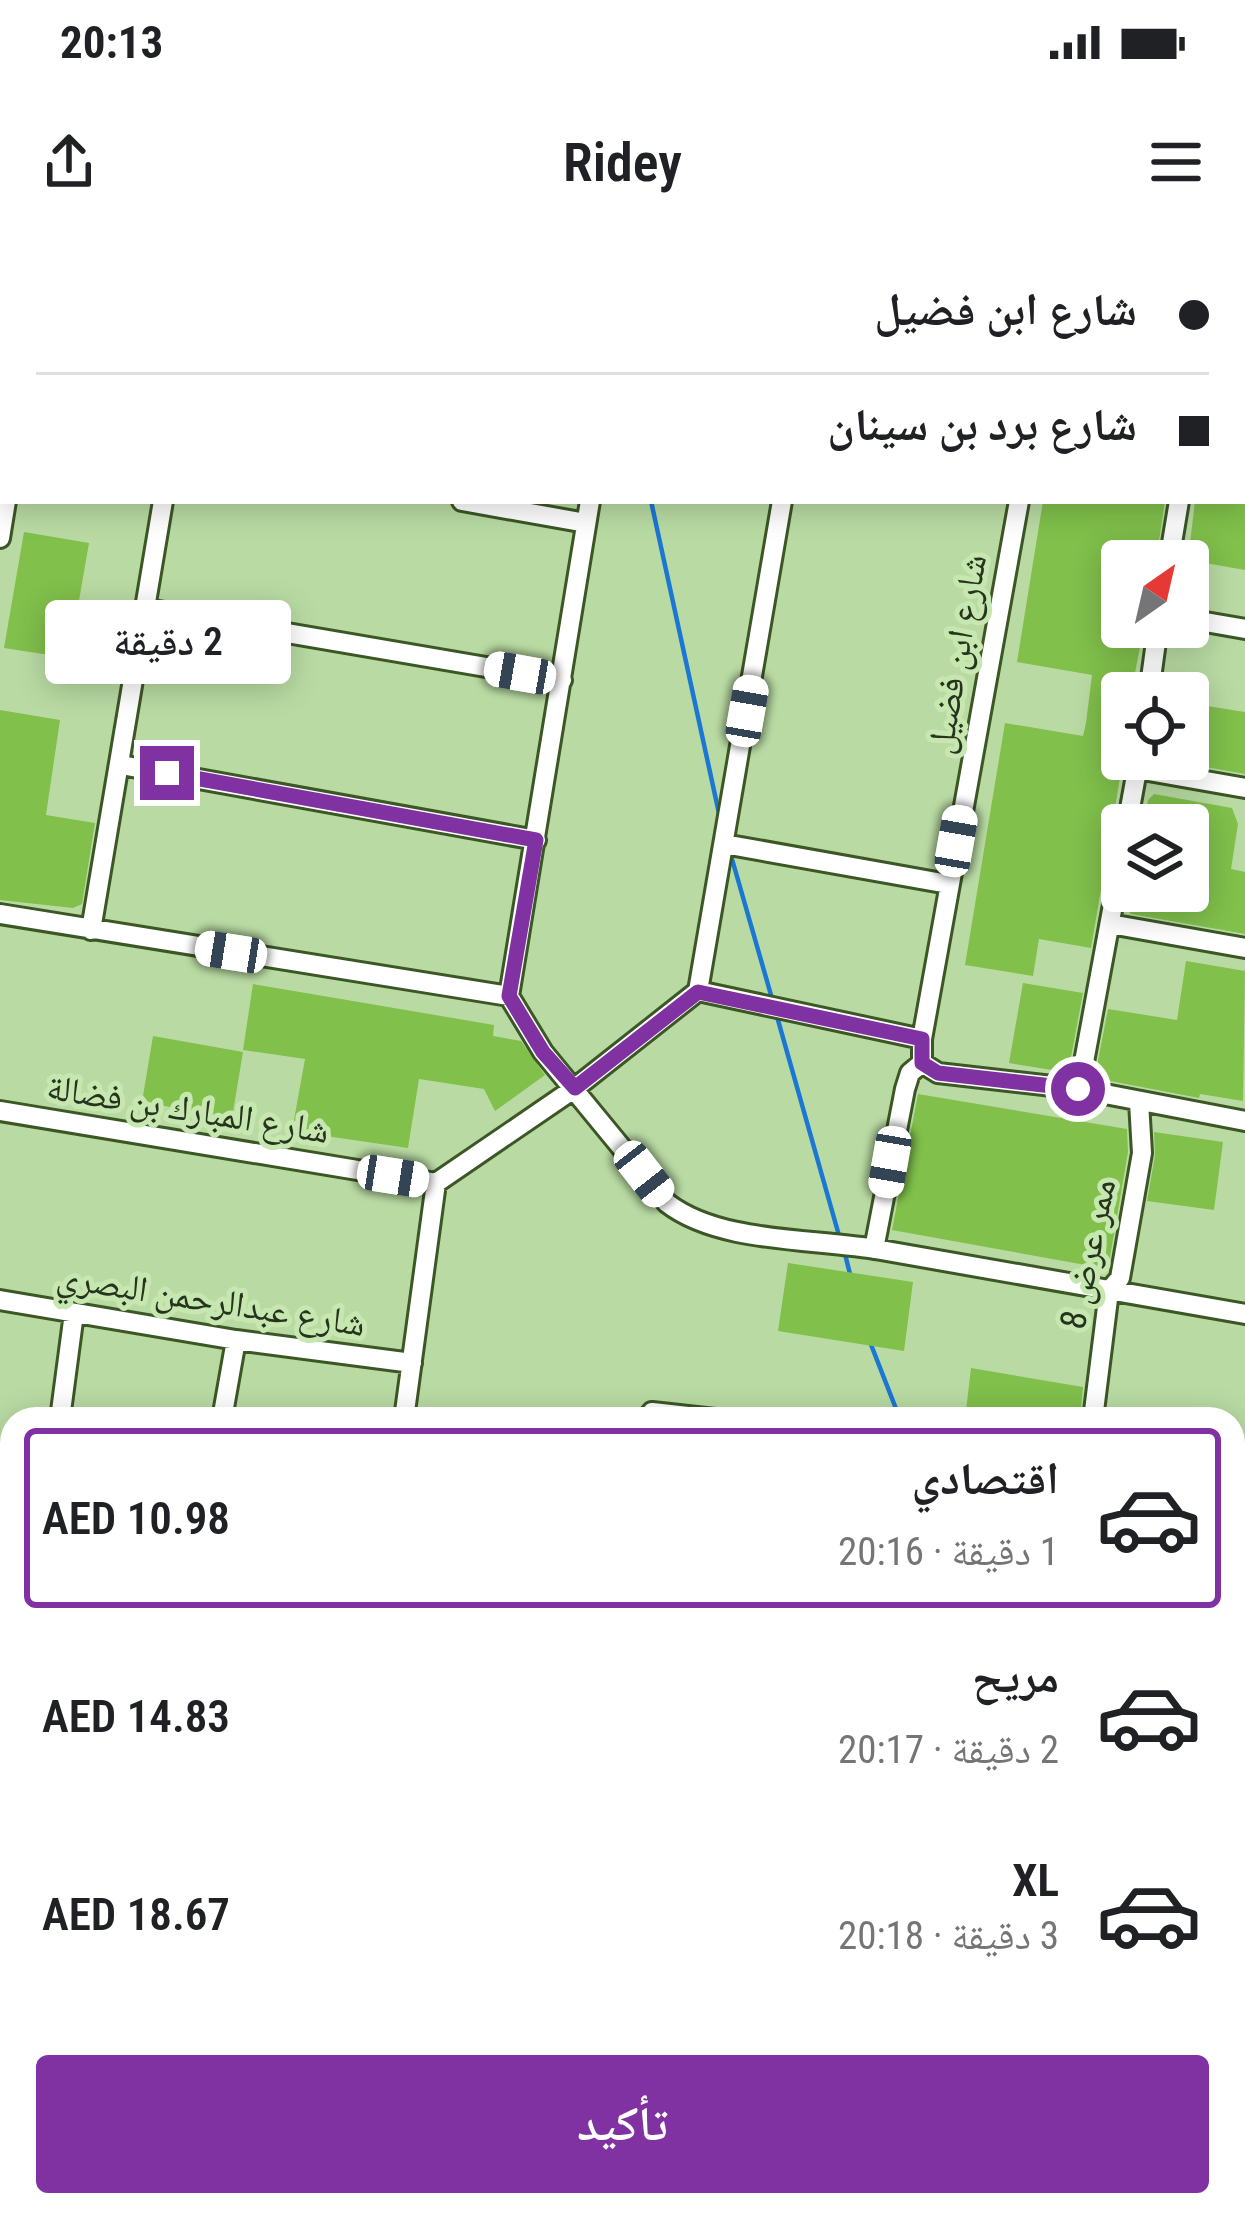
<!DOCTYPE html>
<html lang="ar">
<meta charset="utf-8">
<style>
:root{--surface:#fff;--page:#f6f6f6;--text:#202124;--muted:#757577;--line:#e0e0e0;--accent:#8032a3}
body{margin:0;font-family:"Roboto Condensed","Noto Naskh Arabic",sans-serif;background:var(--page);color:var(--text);direction:rtl;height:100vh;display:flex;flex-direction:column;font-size:45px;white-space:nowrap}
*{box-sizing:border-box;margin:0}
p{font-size:39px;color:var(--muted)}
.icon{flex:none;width:66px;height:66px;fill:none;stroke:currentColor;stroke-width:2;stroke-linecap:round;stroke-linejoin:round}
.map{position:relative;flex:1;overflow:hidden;direction:ltr}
.sheet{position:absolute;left:0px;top:1167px;width:1245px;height:810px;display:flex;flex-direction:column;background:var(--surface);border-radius:36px 36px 0 0;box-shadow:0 6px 30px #0003;direction:rtl}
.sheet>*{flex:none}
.guide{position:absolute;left:0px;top:0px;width:1245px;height:264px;box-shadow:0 6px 30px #0003;direction:rtl;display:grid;align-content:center;height:264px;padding:0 36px;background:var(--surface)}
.needle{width:78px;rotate:34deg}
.controls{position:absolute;left:1101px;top:300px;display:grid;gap:24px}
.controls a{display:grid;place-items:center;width:108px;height:108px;border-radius:12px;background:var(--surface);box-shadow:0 6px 30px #0003;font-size:60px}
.end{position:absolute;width:54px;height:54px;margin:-27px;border:15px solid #8032a3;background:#fff;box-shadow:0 0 0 6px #fff}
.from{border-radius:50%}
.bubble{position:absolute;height:84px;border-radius:12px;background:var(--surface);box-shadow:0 6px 30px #0003;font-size:39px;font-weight:600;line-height:84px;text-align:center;direction:rtl}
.car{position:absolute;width:36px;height:72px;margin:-36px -18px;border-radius:15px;box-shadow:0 0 9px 3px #0007;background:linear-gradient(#fff 24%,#345 0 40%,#fff 0 76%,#345 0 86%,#fff 0)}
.guide b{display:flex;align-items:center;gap:42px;height:114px;font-size:45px}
.guide b+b{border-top:3px solid var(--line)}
.guide i{width:30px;height:30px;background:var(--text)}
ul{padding:21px 0 0;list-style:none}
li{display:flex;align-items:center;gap:36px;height:180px;margin:0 24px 18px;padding:0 12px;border:6px solid transparent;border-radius:12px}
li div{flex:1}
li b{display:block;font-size:45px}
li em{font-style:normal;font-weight:600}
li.on{border-color:var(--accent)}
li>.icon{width:108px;height:108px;stroke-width:1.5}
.cta{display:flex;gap:24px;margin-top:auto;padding:24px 36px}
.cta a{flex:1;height:138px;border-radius:12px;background:var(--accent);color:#fff;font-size:48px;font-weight:600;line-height:138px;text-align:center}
.status{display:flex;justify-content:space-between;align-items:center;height:84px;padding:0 60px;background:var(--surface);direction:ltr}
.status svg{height:33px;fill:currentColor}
header{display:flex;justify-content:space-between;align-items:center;height:156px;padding:0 36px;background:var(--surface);font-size:54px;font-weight:600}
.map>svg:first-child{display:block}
</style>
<div class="status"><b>20:13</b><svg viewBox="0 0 49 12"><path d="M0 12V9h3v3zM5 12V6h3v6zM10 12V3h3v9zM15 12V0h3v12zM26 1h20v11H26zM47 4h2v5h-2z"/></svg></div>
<header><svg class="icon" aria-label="menu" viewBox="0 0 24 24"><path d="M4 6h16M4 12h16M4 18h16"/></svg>Ridey<svg class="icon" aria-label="share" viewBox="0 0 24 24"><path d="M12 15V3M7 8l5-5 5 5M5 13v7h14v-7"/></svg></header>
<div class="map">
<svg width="1245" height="1977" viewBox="0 0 1245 1977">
<rect width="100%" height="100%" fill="#b9dba3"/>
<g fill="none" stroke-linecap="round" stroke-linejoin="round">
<path stroke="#1a77d4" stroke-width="4.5" d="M 608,0 L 608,3
M 651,261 L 720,578
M 730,612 L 773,762
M 776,773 L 840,999
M 844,1010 L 850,1034
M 870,1102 L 900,1179
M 1233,1888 L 1242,1917"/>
</g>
<path fill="#80c04b" d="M 1043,261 L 1165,261 L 1156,321 L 1122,316 L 1122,387 L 1144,387 L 1131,453 L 1122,453 L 1122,526 L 1091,708 L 1039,699 L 1033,736 L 965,725 L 1005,483 L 1083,496 L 1086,483 L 1092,435 L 1017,422 Z
M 1195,261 L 1245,261 L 1245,330 L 1188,320 Z
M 24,292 L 89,303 L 69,418 L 4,408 Z
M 1188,463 L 1245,472 L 1245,534 L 1188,524 Z
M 0,470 L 60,480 L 46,575 L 95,583 L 82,664 L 73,668 L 0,660 Z
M 1154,554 L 1232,568 L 1238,584 L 1231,629 L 1245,632 L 1245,694 L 1131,674 L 1126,667 L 1129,651 L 1188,651 L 1188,585 L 1144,585 L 1148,560 Z
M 1186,721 L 1245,731 L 1243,861 L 1200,854 L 1199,858 L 1105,840 L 1096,831 L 1108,769 L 1177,780 Z
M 1023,743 L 1083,753 L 1069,828 L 1064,832 L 1009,823 Z
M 253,744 L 494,785 L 493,796 L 521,801 L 545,835 L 495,871 L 484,849 L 419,839 L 408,908 L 292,891 L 305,819 L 243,810 Z
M 153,796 L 243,812 L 232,878 L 142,862 Z
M 918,854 L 1127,889 L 1128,912 L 1108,1029 L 892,990 Z
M 1154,892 L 1223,902 L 1214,970 L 1147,961 L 1155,915 Z
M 788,1023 L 913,1042 L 904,1111 L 778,1091 Z
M 971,1128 L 1083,1147 L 1080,1179 L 965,1179 Z
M 1233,1286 L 1245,1288 L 1245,1415 L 1233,1414 Z
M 1233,1449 L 1245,1451 L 1245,1528 L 1240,1558 L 1233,1558 Z
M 628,1965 L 760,1965 L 758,1977 L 626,1977 Z"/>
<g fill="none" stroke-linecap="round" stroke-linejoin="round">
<defs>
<path id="minor" d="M 112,3 L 112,0
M 824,3 L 825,0
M 1062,3 L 1063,0
M 0,20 L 3,20
M 0,182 L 3,183
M 1242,224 L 1245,224
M 462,261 L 586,283
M 1019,261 L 922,799 L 922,823 L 938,833 L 1079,849 L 1245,881
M 0,298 L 6,261
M 1169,321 L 1179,261
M 147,369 L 562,440
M 1188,379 L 1245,389
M 1149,453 L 1158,387
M 121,525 L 536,600
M 1137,529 L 1245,548
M 1127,585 L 1139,519
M 724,604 L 948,644
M 0,674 L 509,756 L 590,261
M 1110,684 L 1245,708
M 91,690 L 163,261
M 698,751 L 922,799
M 509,756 L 543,812 L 667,963 C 720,1004 815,998 881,1010 C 1002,1031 1123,1053 1245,1074
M 1079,849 L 1122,616
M 0,871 L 436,943
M 874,1009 L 905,849 L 910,833 L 922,823
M 0,1060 L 236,1100 L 412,1123
M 60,1179 L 74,1073
M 222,1179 L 236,1100
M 404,1179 L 436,943 L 575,848 L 698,751 L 782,261
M 646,1179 L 652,1172 L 715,1179
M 1093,1179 L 1109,1051 L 1120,1038 L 1142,913 L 1139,862
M 0,1223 L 12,1225
M 1233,1262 L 1245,1264
M 0,1390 L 12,1392
M 1233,1429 L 1245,1431
M 0,1559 L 12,1478
M 1233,1594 L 1245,1596
M 0,1726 L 12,1727
M 1233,1922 L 1245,1924
M 0,1926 L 12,1928
M 119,1965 L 191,1977
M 279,1965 L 349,1977
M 6,1977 L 11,1947"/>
</defs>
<use href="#minor" stroke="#3b5725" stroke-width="24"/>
<use href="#minor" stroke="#fff" stroke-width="18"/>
</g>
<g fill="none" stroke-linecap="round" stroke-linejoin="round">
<path stroke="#8032a3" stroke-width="15" d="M 167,533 L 536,600 L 509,756 L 543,812 L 575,848 L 698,752 L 922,799 L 922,823 L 938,833 L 1078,849"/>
</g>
<g text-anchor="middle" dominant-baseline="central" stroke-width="10" stroke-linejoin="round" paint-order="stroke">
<g font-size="36" fill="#26331d" stroke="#c6e8b0">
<text transform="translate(957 414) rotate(-80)">شارع ابن فضيل</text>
<text transform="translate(188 869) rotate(9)">شارع المبارك بن فضالة</text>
<text transform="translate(1088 1014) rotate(-78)">ممر عرض 8</text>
<text transform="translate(211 1060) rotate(9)">شارع عبدالرحمن البصري</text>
</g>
</g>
</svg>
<div class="controls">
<a><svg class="needle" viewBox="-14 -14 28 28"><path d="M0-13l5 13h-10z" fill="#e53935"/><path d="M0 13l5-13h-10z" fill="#757577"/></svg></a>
<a><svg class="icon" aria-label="locate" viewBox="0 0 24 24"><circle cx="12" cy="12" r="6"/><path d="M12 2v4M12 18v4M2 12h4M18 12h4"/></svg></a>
<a><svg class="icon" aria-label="layers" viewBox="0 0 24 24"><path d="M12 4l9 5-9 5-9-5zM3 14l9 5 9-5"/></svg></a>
</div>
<i class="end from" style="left:1078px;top:849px"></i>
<i class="end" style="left:167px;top:533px"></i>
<div class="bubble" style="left:45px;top:360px;width:246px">2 دقيقة</div>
<i class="car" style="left:520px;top:433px;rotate:280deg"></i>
<i class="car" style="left:747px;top:471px;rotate:10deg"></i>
<i class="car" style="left:956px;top:601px;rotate:10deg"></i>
<i class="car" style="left:231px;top:712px;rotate:279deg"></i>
<i class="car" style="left:890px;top:922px;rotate:190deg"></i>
<i class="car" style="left:644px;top:934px;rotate:142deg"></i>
<i class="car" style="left:393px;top:936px;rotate:99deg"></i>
<div class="guide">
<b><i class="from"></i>شارع ابن فضيل</b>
<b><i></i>شارع برد بن سينان</b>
</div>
<section class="sheet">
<ul>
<li class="on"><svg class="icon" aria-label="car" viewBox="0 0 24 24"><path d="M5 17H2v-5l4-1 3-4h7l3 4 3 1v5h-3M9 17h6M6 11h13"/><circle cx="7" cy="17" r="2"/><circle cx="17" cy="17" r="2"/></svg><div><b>اقتصادي</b><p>1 دقيقة · 20:16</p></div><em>AED 10.98</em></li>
<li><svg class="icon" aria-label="car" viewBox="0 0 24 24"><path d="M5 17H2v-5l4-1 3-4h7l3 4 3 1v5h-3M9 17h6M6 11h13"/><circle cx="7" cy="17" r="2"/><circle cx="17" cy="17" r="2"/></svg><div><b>مريح</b><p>2 دقيقة · 20:17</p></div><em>AED 14.83</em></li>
<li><svg class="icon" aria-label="car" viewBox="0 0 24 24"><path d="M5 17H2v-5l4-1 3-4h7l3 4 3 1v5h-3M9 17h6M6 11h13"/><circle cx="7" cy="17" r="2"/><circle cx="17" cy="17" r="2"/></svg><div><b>XL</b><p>3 دقيقة · 20:18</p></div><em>AED 18.67</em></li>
</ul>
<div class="cta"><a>تأكيد</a></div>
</section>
</div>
